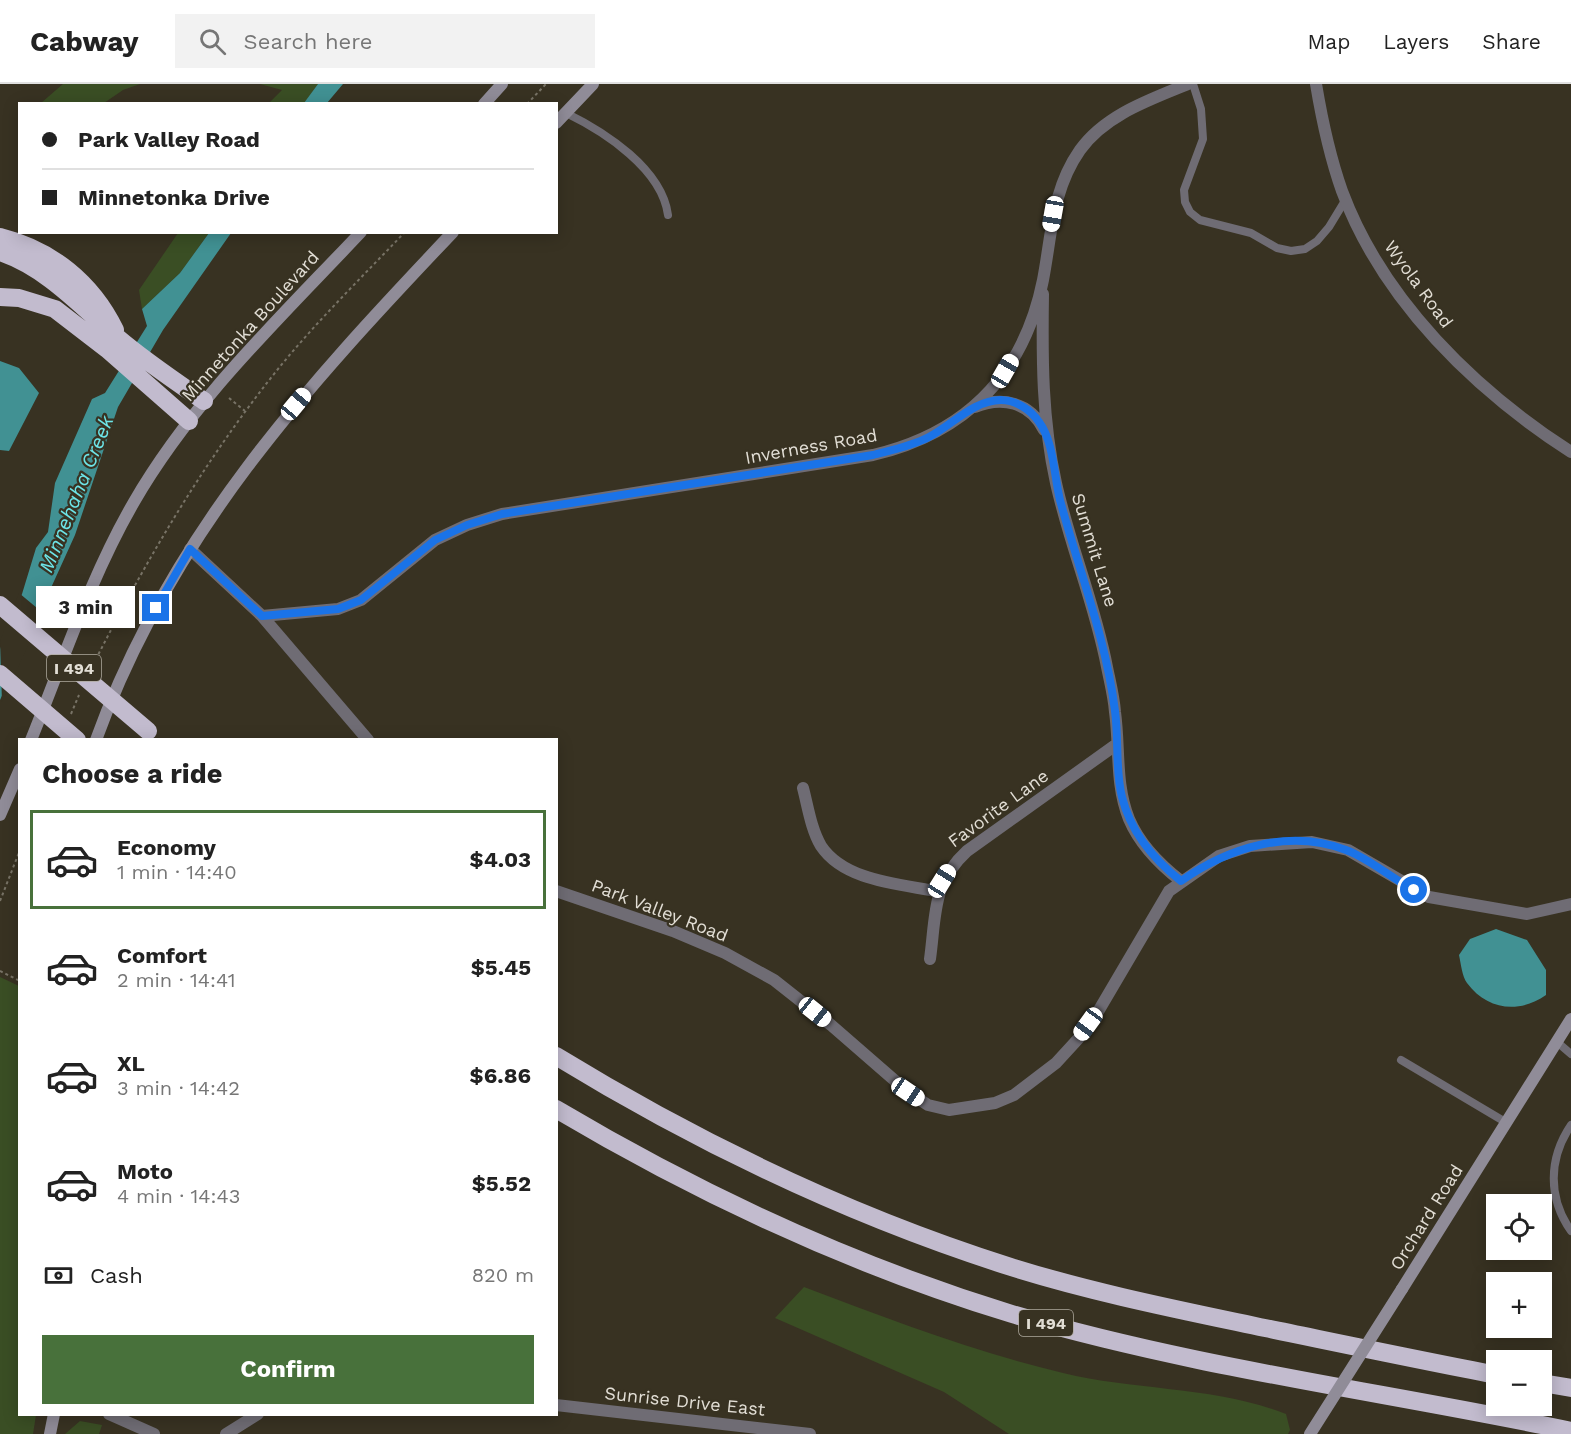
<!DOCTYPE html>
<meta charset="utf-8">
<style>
:root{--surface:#fff;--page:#f2f2f2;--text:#222;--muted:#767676;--line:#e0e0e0;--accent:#48713b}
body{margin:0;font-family:"Work Sans",sans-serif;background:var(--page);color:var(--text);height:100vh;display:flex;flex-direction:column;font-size:22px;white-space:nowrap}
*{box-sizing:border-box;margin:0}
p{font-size:20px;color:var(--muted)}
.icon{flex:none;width:33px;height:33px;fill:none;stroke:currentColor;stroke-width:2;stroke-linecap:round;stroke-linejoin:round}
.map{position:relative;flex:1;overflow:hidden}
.side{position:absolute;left:18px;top:654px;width:540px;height:678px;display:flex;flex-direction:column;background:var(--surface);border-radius:0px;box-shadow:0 3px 15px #0003}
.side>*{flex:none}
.top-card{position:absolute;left:18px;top:18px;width:540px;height:132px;border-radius:0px;box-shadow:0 3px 15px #0003;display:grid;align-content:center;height:132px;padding:0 24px;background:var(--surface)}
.controls{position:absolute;left:1486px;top:1110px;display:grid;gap:12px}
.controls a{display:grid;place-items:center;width:66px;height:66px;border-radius:0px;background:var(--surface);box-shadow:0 3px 15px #0003;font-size:30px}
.end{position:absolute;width:27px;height:27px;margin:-14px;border:8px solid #1a73e8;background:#fff;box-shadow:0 0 0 3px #fff}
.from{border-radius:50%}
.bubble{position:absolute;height:42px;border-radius:0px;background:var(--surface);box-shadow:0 3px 15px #0003;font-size:20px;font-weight:700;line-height:42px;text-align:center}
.car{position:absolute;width:18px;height:36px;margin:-18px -9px;border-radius:8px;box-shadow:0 0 4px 2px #0007;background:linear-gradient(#fff 24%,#345 0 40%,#fff 0 76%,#345 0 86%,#fff 0)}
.top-card b{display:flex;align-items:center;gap:21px;height:57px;font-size:22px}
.top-card b+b{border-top:2px solid var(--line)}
.top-card i{width:15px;height:15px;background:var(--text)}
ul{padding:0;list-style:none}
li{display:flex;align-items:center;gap:18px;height:99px;margin:0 12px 9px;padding:0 12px;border:3px solid transparent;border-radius:0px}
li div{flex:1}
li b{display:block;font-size:22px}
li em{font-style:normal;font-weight:700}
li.selected{border-color:var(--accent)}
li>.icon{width:54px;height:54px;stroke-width:1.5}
h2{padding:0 24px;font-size:27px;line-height:72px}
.pay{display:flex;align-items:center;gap:15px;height:66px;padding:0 24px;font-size:22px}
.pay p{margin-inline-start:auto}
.primary-button{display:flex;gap:12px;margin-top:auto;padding:12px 24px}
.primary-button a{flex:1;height:69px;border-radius:0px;background:var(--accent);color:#fff;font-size:24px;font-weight:700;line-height:69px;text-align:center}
header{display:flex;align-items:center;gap:36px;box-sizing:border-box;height:84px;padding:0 30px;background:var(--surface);border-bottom:2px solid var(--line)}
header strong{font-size:28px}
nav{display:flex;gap:33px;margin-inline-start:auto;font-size:21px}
.search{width:420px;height:54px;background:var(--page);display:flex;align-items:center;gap:15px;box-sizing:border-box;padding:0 21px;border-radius:0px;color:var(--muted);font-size:22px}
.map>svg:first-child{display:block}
</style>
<header>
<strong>Cabway</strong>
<div class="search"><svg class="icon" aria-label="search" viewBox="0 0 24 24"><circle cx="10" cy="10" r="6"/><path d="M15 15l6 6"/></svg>Search here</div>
<nav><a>Map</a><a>Layers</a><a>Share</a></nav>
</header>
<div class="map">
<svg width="1571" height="1350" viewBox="0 0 1571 1350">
<rect width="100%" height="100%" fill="#383222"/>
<path fill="#3a4e24" d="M 63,0 L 140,0 L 123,6 L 104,19 L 41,19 Z
M 260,0 L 318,0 L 304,20 L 269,19 L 282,6 Z
M 178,149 L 209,149 L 180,189 L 142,225 L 139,206 Z
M 0,893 L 19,902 L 20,1330 L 36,1331 L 33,1350 L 0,1350 Z
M 804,1203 C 889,1235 974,1268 1063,1289 C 1137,1307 1215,1302 1286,1330 L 1290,1346 L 1288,1350 L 1009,1350 L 944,1308 L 775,1234 Z
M 80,1337 L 102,1341 L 99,1350 L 65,1350 Z"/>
<path fill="#419193" d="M 318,0 L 343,0 L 327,19 L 304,19 Z
M 209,149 L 231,149 L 163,246 L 118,323 L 75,451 L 0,616 L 0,565 L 22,510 L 36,464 L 48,448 L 55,399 L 92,315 L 105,309 L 147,242 L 142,225 L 180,189 Z
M 0,277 L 19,284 L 39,309 L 9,367 L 0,366 Z
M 1496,845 L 1527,856 L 1546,886 L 1546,911 C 1519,930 1487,926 1467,899 C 1462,892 1461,880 1459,871 L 1470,855 Z"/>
<path fill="#383222" d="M 19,509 L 43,529 L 2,618 L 0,557 Z"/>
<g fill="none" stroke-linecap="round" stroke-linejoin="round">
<path stroke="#787366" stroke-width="2" stroke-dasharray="3 3" stroke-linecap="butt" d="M 527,20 L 546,0
M 229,314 L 245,327
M 93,581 C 146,476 204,377 278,285 C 317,237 362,193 405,148
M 71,630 L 79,611
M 0,817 L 20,766
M 0,887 L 20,897"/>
<path stroke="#6f6c74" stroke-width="8" d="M 1193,0 L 1201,25 L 1203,55 L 1184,106 L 1185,118 L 1190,128 L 1200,136 L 1251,149 L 1277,164 L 1291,167 L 1305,165 L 1317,157 L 1329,143 L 1346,115
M 566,29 C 605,48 662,85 668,131
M 1557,958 L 1571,970
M 1401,976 L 1507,1039
M 1571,1041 C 1548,1075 1548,1114 1571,1147"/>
<path stroke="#6f6c74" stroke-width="12" d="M 1316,0 C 1322,36 1330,73 1342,107 C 1383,217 1475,306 1571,368
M 1043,210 C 1042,274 1042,336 1056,399 C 1070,462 1095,520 1107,583 C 1110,598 1114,613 1115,628 C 1120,664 1115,700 1129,735 C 1140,761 1159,780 1181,797
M 975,323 C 1002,312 1030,318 1044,346
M 190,465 L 262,532 L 368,656
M 262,532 L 338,525 L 361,516 L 435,456 L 467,441 L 502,430 L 873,371 C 966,349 1024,290 1043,196 C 1052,149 1052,106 1080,66 C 1105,31 1149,16 1188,0
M 803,704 C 808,723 811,745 821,762 C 845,798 902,800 940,808
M 556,807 L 673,847 L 725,869 L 774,896 L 831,941 L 908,1008 L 928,1021 L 949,1026 L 995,1019 L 1014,1011 L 1056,979 L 1078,955 L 1099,926 L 1169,807 L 1219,772 L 1250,762 L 1312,758 L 1348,766 L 1429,813 L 1527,830 L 1571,820
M 930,875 C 936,831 932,799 967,767 L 1117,660
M 556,1321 L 810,1350
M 109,1330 L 154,1350
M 226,1350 L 258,1330"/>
<path stroke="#908c98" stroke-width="12" d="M 484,20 L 502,0
M 556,39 L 593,0
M 31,656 C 63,577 91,492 134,418 C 193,316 280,234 361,148
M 96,656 C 170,451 306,303 453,148
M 0,731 L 20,685
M 1402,1205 L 1571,935
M 50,1350 L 54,1330"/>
<path stroke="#c2bbce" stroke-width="18" d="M 0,153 C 52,166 92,199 115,246
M 0,168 C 46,183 82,223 118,254 C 145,277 175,297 204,317
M 0,213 L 19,214 L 55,225 L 107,265 L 189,337
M 556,972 C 700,1060 850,1132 1011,1183 C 1094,1209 1180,1226 1265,1244 C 1343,1260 1419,1276 1497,1291
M 556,1025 C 701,1111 851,1181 1012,1230 C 1195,1284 1385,1308 1571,1347
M 1542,1299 L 1571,1304"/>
<path stroke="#908c98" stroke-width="12" d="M 1310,1350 L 1402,1205"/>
<path stroke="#c2bbce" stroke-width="18" d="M 0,521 L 148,647
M 0,590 L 77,656"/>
</g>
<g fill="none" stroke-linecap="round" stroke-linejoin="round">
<path stroke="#1a73e8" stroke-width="8" d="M 156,524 L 190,465 L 262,532 L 338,525 L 361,516 L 435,456 L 467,441 L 502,430 L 873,371 C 892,366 912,362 929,353 C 952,341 974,316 1001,316 C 1016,316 1031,326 1039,338 C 1054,358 1054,392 1060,416 C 1079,487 1106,554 1115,627 C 1119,655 1115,686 1122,713 C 1131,749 1153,775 1181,797 C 1228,764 1289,744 1346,766 C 1370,775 1391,794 1414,806"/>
</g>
<g text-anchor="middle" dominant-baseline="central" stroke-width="4.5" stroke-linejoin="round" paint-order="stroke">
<g fill="#383222" stroke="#afaa9f" stroke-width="1.5">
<rect x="47" y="571" width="54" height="26" rx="4.5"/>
<rect x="1019" y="1226" width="54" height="26" rx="4.5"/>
</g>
<g font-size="16" font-weight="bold" fill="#e2ded5">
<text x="74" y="584">I 494</text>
<text x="1046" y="1239">I 494</text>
</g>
<g font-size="18" fill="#e2ded5" stroke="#383222">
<text transform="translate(1419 200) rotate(54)">Wyola Road</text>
<text transform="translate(250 242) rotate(-48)">Minnetonka Boulevard</text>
<text transform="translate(811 362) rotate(-10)">Inverness Road</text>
<text transform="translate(1095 466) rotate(73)">Summit Lane</text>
<text transform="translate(998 724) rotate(-36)">Favorite Lane</text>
<text transform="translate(660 826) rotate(21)">Park Valley Road</text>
<text transform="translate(1426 1133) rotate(-58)">Orchard Road</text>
<text transform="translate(685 1317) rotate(6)">Sunrise Drive East</text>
</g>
<g font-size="20" font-style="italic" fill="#6de5e8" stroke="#383222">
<text transform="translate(76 410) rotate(-68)">Minnehaha Creek</text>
</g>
</g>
</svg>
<div class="controls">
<a><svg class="icon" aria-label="locate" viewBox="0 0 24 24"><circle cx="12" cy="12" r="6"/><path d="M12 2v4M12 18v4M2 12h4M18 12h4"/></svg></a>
<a>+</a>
<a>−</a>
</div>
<i class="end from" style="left:1414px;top:806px"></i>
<i class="end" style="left:156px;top:524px"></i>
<div class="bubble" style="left:36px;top:502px;width:99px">3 min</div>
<i class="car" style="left:1053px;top:130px;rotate:190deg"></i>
<i class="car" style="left:1005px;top:287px;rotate:30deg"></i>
<i class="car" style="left:296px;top:320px;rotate:40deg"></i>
<i class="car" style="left:942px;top:797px;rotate:32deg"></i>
<i class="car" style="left:815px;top:928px;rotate:129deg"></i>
<i class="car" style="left:1088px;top:940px;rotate:216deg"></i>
<i class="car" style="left:908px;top:1008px;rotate:124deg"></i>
<div class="top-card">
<b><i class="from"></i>Park Valley Road</b>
<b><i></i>Minnetonka Drive</b>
</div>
<section class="side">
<h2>Choose a ride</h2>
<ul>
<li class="selected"><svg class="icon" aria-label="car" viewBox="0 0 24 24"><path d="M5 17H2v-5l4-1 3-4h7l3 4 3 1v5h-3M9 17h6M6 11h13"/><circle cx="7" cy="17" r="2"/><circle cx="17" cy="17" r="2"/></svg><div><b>Economy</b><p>1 min · 14:40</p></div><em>$4.03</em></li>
<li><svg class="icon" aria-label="car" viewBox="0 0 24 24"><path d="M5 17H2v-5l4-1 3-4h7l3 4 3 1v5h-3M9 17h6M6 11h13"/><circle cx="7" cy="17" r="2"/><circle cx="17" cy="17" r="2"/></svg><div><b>Comfort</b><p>2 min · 14:41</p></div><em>$5.45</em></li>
<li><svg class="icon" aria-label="car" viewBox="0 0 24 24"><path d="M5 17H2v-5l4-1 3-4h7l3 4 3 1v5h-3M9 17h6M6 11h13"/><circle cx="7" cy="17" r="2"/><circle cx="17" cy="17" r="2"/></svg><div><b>XL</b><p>3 min · 14:42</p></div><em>$6.86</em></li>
<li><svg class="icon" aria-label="car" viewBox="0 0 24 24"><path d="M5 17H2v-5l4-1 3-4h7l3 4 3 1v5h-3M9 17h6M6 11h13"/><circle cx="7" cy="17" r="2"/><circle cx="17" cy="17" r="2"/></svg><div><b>Moto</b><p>4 min · 14:43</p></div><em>$5.52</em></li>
</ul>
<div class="pay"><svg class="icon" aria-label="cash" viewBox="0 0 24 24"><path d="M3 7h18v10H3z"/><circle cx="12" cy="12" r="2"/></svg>Cash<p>820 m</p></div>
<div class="primary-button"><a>Confirm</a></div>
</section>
</div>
